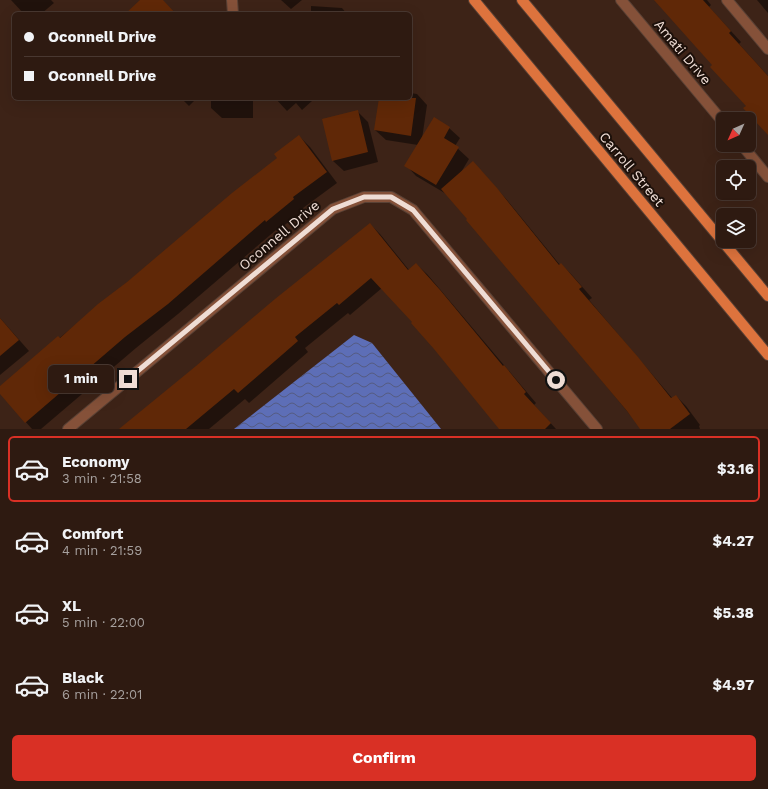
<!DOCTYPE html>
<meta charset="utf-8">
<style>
:root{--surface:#2e1a11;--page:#36231a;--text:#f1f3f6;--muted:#a7a19f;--line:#493831;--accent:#d93025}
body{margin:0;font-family:"Work Sans",sans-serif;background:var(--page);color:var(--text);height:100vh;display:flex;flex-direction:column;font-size:15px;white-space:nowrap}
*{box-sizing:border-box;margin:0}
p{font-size:13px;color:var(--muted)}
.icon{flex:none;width:22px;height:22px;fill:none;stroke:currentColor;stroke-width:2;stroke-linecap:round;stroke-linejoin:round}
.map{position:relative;height:429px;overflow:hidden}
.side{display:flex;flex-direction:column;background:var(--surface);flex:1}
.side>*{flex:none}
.top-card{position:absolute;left:12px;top:12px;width:400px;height:88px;border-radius:6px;box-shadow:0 4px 16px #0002,0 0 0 1px var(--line);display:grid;align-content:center;height:88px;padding:0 12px;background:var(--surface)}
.needle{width:26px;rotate:225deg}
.buttons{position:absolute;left:716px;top:112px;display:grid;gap:8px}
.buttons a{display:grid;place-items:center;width:40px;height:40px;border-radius:6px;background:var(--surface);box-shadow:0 4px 16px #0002,0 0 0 1px var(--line);font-size:20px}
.end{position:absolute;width:18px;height:18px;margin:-9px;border:5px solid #efddd5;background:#111;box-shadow:0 0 0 2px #111}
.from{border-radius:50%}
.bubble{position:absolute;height:28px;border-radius:6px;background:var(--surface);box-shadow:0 4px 16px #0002,0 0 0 1px var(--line);font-size:13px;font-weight:700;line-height:28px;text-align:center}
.top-card b{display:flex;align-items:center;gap:14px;height:38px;font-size:15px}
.top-card b+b{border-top:1px solid var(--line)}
.top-card i{width:10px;height:10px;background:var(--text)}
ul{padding:7px 0 0;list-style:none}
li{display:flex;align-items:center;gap:12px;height:66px;margin:0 8px 6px;padding:0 4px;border:2px solid transparent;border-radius:6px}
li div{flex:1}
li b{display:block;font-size:15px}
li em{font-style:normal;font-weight:700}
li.current{border-color:var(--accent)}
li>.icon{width:36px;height:36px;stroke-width:1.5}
.primary-button{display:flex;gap:8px;margin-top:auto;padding:8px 12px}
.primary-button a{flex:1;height:46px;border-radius:6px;background:var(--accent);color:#fff;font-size:16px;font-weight:700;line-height:46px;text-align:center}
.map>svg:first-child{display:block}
</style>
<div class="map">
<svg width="768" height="429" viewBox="0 0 768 429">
<defs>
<pattern id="water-waves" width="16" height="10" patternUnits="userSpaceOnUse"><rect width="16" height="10" fill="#5d6eb7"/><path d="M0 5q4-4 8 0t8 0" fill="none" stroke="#545a81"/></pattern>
</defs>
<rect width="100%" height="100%" fill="#3d2317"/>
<path fill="url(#water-waves)" d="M 354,335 L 372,343 L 441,429 L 234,429 Z"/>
<path fill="#0007" d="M 11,0 L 51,0 L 54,3 L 41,14 L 24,14 Z
M 281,0 L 302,0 L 291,9 Z
M 659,0 L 707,0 L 711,5 L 709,7 L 741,42 L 739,44 L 768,76 L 768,134 L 747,106 Z
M 757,0 L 768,0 L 768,13 Z
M 311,6 L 342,8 L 347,14 L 311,14 Z
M 410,93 L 417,94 L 427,105 L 422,139 L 449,128 L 460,138 L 455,146 L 469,159 L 460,174 L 483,173 L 507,200 L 560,265 L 561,264 L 571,274 L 592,298 L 589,300 L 673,399 L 676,396 L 686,406 L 700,425 L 699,426 L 700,429 L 641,429 L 627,411 L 448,195 L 416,176 L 406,165 L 418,145 L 386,140 L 375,130 L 380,98 L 410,98 Z
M 181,98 L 197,98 L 189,106 Z
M 211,98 L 253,98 L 253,118 L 222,118 L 211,108 Z
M 275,98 L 309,98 L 312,101 L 302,110 L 296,103 L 287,111 Z
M 357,111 L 368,122 L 378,162 L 344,171 L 333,161 Z
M 299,136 L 310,147 L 337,183 L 303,208 L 304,210 L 277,231 L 276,230 L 178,314 L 136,348 L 41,429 L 32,429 L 0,393 L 0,387 L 278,158 Z
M 370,224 L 380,234 L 409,270 L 416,264 L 427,274 L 536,403 L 534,405 L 556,429 L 500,429 L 414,323 L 382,288 L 350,315 L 348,313 L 305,348 L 308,352 L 249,403 L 245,399 L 209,429 L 121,429 L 197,367 L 234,334 L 234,335 Z
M 0,318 L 29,351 L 0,375 Z"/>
<path fill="#602807" d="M 140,0 L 163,0 L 176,14 L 125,14 Z
M 654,0 L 703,0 L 731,31 L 729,33 L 768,76 L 768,135 L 743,108 L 746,106 L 710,67 L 712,65 Z
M 379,98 L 416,98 L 411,136 L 374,130 Z
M 358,110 L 368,152 L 332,161 L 322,119 Z
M 434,117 L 450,127 L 444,138 L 459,147 L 436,185 L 404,166 Z
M 299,135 L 327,172 L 293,197 L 294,199 L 266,222 L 265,220 L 168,304 L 125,337 L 25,423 L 0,394 L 0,386 L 58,336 L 60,338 L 98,304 L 127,282 L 232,193 L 277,158 L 274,154 Z
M 473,161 L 497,188 L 559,265 L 561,263 L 582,287 L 579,289 L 638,357 L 671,398 L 676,395 L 690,414 L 670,429 L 640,429 L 627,411 L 466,220 L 467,219 L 441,189 Z
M 370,223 L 408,270 L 416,263 L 441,291 L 503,366 L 504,365 L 526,392 L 524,394 L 551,423 L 545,429 L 499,429 L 434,349 L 411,323 L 412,322 L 371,278 L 339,305 L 337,303 L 295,337 L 298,341 L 238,393 L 234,389 L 186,429 L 119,429 L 196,366 L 275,299 Z
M 0,318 L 19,340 L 0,356 Z"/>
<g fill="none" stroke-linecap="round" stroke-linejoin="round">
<defs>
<path id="minor" d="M 232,0 L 233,14
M 621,0 L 723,122
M 727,0 L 768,49
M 742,145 L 768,177
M 68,429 L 333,209 L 364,197 L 391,197 L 413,210 L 597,429"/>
<path id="major" d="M 474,0 L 768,355
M 522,0 L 768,296"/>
</defs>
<use href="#minor" stroke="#594135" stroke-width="12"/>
<use href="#major" stroke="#594135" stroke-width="12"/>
<use href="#minor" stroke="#855139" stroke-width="10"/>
<use href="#major" stroke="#dd733d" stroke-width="10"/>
</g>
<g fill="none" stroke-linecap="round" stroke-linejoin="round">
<path stroke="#efddd5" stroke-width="5" d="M 128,379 L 333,209 L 364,197 L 391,197 L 413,210 L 556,380"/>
</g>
<g text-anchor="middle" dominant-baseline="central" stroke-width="4" stroke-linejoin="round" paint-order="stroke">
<g font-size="14" fill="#efddd5" stroke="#1c100a">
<text transform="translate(683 52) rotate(50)">Amati Drive</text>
<text transform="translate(632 169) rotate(50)">Carroll Street</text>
<text transform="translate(279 235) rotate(-40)">Oconnell Drive</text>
</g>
</g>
</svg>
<div class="buttons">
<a><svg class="needle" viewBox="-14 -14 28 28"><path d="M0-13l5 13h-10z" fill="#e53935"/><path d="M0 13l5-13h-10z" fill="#a7a19f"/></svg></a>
<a><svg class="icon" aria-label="locate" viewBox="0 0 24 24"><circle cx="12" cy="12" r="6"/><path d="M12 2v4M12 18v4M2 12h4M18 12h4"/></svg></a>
<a><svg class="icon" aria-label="layers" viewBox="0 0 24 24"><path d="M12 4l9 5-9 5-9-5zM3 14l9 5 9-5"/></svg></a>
</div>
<i class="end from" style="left:556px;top:380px"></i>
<i class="end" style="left:128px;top:379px"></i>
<div class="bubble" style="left:48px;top:365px;width:66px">1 min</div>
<div class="top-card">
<b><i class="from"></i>Oconnell Drive</b>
<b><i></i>Oconnell Drive</b>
</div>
</div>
<section class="side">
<ul>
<li class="current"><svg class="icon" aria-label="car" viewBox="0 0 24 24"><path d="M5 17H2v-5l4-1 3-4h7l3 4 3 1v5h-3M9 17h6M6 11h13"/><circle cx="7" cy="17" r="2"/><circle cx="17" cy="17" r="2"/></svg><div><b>Economy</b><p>3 min · 21:58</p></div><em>$3.16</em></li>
<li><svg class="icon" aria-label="car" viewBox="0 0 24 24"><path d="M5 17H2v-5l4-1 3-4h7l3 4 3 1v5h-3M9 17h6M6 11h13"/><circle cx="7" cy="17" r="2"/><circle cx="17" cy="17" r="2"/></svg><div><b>Comfort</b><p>4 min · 21:59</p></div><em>$4.27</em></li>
<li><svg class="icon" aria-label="car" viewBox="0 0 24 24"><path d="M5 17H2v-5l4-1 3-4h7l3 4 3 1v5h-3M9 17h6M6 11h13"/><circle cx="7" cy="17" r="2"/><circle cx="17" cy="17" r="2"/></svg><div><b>XL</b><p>5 min · 22:00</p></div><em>$5.38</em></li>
<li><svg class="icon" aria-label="car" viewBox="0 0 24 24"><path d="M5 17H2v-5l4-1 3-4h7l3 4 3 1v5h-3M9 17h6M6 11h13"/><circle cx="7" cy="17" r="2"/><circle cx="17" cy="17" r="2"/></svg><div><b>Black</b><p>6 min · 22:01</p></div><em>$4.97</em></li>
</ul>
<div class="primary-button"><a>Confirm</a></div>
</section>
